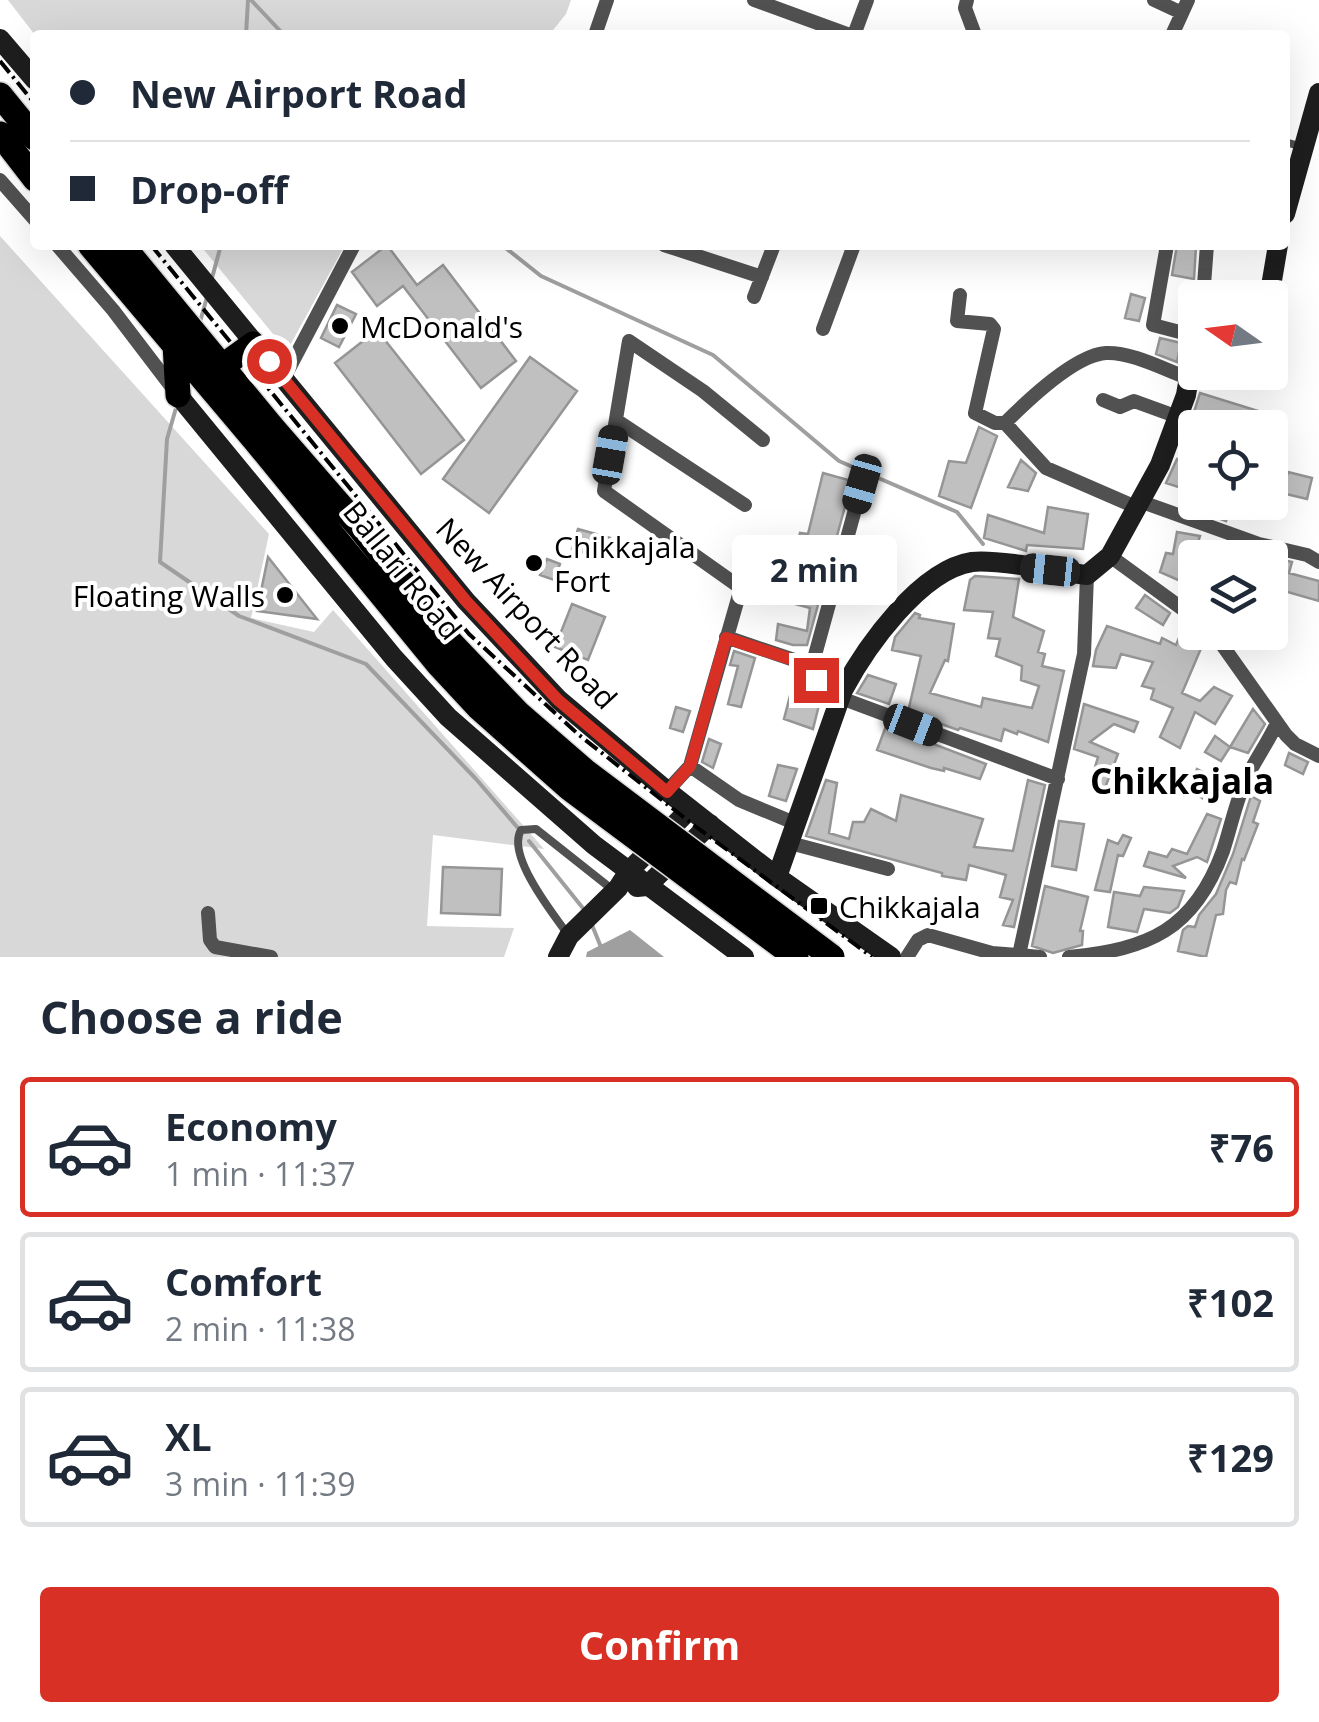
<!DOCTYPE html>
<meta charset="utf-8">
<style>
:root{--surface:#fff;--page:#f6f6f7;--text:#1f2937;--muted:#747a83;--line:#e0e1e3;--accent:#d93025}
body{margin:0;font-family:"Open Sans",sans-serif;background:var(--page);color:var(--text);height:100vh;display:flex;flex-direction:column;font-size:38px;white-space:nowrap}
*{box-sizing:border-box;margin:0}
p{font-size:32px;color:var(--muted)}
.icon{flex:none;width:55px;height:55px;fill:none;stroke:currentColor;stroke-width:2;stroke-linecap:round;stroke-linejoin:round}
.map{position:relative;height:957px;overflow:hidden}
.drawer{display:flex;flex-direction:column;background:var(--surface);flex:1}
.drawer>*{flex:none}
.guide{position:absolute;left:30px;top:30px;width:1260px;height:220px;border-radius:10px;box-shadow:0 10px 40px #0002;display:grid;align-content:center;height:220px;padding:0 40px;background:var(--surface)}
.needle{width:65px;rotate:284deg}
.buttons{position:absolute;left:1178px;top:280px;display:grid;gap:20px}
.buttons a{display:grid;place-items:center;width:110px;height:110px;border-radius:10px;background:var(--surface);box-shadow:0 10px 40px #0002;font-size:50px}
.end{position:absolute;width:45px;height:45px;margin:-22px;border:12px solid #d93025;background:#fff;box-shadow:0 0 0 5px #fff}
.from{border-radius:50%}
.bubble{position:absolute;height:70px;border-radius:10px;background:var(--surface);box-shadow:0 10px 40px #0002;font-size:32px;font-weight:700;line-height:70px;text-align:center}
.car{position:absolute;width:30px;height:60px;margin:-30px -15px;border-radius:12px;box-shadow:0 0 8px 2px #0007;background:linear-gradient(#222 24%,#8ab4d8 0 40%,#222 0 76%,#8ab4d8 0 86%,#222 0)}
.guide b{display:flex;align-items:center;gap:35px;height:95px;font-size:38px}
.guide b+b{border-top:2px solid var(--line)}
.guide i{width:25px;height:25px;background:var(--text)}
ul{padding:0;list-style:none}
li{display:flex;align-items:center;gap:30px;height:140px;margin:0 20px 15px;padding:0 20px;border:5px solid var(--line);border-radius:10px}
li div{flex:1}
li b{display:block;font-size:38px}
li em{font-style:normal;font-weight:700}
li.selected{border-color:var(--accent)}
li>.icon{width:90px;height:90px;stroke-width:1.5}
h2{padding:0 40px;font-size:45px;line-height:120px}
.action{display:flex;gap:20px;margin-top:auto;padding:20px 40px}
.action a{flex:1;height:115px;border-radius:10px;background:var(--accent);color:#fff;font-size:40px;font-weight:700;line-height:115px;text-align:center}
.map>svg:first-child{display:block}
</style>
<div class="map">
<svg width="1319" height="957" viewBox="0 0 1319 957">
<rect width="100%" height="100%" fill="#fff"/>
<path fill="#d8d8d8" d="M 8,0 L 571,0 L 566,14 L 549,35 L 35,35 Z
M 0,236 L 269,534 L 251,618 L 314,632 L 333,610 L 544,849 L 433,835 L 427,926 L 514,928 L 504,957 L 0,957 Z
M 200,245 L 345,245 L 287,351 Z"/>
<path fill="#9f9f9f" d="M 630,930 L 664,957 L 586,957 L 587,952 Z"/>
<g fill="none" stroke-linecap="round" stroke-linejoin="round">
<path stroke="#9f9f9f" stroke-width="4" d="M 251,0 L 284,35
M 246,35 L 248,0
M 502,245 L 541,276 L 713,355 L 839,461 L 957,512 L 983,544
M 212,278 L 221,245
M 200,322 L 207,297
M 176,408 L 167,439 L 160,562 L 239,616 L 366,664 L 476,779 L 518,828
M 529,841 L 586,912
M 592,925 L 605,957"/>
</g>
<path fill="#c0c0c0" stroke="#959595" stroke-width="2.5" d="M 387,245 L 417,285 L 443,265 L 516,361 L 481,388 L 403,286 L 377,306 L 352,272 Z
M 1177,245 L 1196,246 L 1194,279 L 1172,275 Z
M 1131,294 L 1145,298 L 1139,321 L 1125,318 Z
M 337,305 L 356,314 L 339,347 L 321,338 Z
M 377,330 L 464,440 L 421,474 L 335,363 Z
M 1160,338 L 1181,343 L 1177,362 L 1156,354 Z
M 530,357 L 577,391 L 489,513 L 443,479 Z
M 1200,393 L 1268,414 L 1264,428 L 1193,415 Z
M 979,427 L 997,436 L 971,508 L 939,496 L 949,461 L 966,463 Z
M 1177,459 L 1195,465 L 1195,502 L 1232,502 L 1226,521 L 1186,506 L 1191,491 L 1166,483 Z
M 1021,460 L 1036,473 L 1028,491 L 1008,487 Z
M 1288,472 L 1312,478 L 1307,499 L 1282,493 Z
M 823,473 L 852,481 L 807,645 L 793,645 L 776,640 L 778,624 L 807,631 L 810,608 L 791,603 L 797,584 L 806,587 L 810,566 L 801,564 L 801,546 L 797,545 L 800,533 L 808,534 Z
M 1048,507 L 1088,514 L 1083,549 L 1027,545 L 1026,551 L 984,538 L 988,515 L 1044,533 Z
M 578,529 L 610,538 L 605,559 L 572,549 Z
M 1177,532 L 1200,536 L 1185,583 L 1160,572 L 1166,553 L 1173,554 Z
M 1261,555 L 1292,562 L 1289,573 L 1319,581 L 1319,601 L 1270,587 L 1270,558 Z
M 268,557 L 317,619 L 257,611 Z
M 547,559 L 560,564 L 554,580 L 540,575 Z
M 975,576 L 1019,579 L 1013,617 L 1044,631 L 1038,652 L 1045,654 L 1042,666 L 1064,671 L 1048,742 L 1018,731 L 1017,734 L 1004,729 L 1001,741 L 960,728 L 958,730 L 908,712 L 921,656 L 892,650 L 895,637 L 915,613 L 920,615 L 919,618 L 954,624 L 948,661 L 945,660 L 930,693 L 981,707 L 983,698 L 1032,708 L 1039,686 L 1021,680 L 1022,666 L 996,656 L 1000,639 L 988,638 L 993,612 L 964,610 L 970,580 Z
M 1145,595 L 1170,613 L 1163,625 L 1136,608 Z
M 572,604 L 605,617 L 588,660 L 555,647 Z
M 1185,624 L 1195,629 L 1195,632 L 1202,632 L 1205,639 L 1182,693 L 1200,701 L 1214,687 L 1232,696 L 1215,724 L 1195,712 L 1180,748 L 1160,737 L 1173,708 L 1151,699 L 1154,689 L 1142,686 L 1153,662 L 1121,654 L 1116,668 L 1093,666 L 1096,650 L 1107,626 L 1160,644 L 1162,638 L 1176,645 Z
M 734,651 L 755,658 L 741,707 L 728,704 L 738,666 L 730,665 Z
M 868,675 L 896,684 L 889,704 L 857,693 Z
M 793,684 L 821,697 L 813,729 L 784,719 Z
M 1084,704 L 1138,722 L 1134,732 L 1114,724 L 1090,742 L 1118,754 L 1105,788 L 1091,781 L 1098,757 L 1074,749 Z
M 676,707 L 690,711 L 683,732 L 670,728 Z
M 1253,709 L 1265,724 L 1248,753 L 1230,747 Z
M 886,726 L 986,764 L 980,779 L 944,768 L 944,771 L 931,768 L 877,750 Z
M 1215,736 L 1230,747 L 1221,761 L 1205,752 Z
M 709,739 L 721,744 L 713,768 L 702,762 Z
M 1289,753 L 1308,762 L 1303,774 L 1285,765 Z
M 778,765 L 797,769 L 786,801 L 769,796 Z
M 1197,769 L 1209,775 L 1202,798 L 1189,788 Z
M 826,780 L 837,783 L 829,833 L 849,839 L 853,822 L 864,822 L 871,809 L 896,821 L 901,795 L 983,819 L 974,847 L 1013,851 L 1028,780 L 1045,785 L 1014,927 L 1003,925 L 1013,900 L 1000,897 L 1006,875 L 969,865 L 966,880 L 942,876 L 942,873 L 806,836 Z
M 1251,796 L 1260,801 L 1253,822 L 1258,824 L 1244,860 L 1242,859 L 1236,884 L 1230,882 L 1226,890 L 1223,914 L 1216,915 L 1206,957 L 1178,951 L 1183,930 L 1188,926 L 1195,927 L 1199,915 L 1216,894 L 1233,854 Z
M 1207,814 L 1221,819 L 1207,862 L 1197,857 L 1173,866 L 1186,878 L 1144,866 L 1149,852 L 1167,857 L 1172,849 L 1187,854 Z
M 1059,821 L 1084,824 L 1076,870 L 1052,866 Z
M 1123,835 L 1131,838 L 1123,856 L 1118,855 L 1110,892 L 1095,890 L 1108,840 L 1118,844 Z
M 443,867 L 502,869 L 500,915 L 441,913 Z
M 1045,886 L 1088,897 L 1080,931 L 1083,931 L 1082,945 L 1053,953 L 1032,946 Z
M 1144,887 L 1184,891 L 1178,907 L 1170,913 L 1144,909 L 1137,932 L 1108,927 L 1114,892 L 1140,896 Z"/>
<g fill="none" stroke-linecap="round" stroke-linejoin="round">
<defs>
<path id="highway" d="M 0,95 L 35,138
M 0,134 L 35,179
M 90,245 L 258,444
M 122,245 L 272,427
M 175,345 L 178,395
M 224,365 L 253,344"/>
</defs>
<use href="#highway" stroke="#dbdbdb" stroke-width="28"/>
<path stroke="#515151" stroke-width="8" d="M 1285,142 L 1303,147
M 1212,372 L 1246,382
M 1180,423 L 1198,428
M 569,936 C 553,914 506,855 521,830 L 536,829 L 613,890"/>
<path stroke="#515151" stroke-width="14" d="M 754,0 L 850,35
M 967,0 L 965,8 L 975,35
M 1154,0 L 1182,13
M 595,35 L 607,0
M 854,35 L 867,0
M 1172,35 L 1188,0
M 0,180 L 35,220
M 57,245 L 113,310 L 174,390
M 664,245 L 762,277
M 1167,245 L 1153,325 L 1195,336
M 960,295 L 957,321 L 990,324 L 994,329 L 975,413 L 995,423 L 1005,423 C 1026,402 1075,355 1106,353 C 1132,352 1163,369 1188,378
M 754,297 L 774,245
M 1203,298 L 1207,245
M 823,329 L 854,245
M 284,378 L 354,245
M 1103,400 L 1120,407 L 1134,401 L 1178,417
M 616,420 L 745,505
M 1005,423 L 1046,468 L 1138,508
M 862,484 L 812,666 L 816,680 L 841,698 L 1058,779
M 1142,502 L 1259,544 L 1307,555 L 1319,562
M 1110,556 L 1195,618
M 1213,632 L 1286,735 L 1295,744 L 1319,756
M 726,637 L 812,666
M 690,766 L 739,800 L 797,824
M 667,791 L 690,766 L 741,588 L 604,491 L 629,341 L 703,391 L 763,440
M 790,843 L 888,869
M 208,913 L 210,940 L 215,947 L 271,957
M 1019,955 L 1040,957
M 907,957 L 918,940 L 928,935 L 992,953 L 1019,955 L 1084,654 L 1087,575
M 1069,957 C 1149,949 1194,930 1223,851 C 1231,827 1236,800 1247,777 C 1256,759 1268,742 1277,723"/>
<path stroke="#1e1e1e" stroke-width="20" d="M 0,39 L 35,80
M 1285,214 L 1319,93
M 174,245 L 466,601 L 559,700 L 667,791 L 777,877 L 891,957
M 1269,298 L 1278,245
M 178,395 L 394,658 L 448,717 L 594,845 L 744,957
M 777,877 L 843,690 C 866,647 920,570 972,562 C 997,559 1059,571 1087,575 L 1110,556 L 1160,465 L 1186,395 L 1195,341
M 637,887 L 647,886 L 710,824
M 558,957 L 569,936 L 618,888 L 629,871 L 690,809"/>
<use href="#highway" stroke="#000" stroke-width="25"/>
<path stroke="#000" stroke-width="4" stroke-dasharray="15 5 2.5 5" stroke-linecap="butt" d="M 0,61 L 35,104
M 151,245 L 469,634 L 579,735 L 695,826 L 872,957"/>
<defs>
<path id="highway-bridge" d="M 272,427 L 359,527 L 452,644 L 518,713 L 585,771 L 832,957
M 258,444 L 439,665 L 479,708 L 569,788 L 796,957"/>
</defs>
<use href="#highway-bridge" stroke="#dbdbdb" stroke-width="28" stroke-linecap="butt"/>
<use href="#highway-bridge" stroke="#000" stroke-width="25"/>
</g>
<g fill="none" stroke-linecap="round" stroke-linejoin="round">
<path stroke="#d93025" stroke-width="12" d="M 269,361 L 466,601 L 558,700 L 667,792 L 690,766 L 726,638 L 812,666 L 816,680"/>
</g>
<g fill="#000" stroke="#fff" stroke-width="4">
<circle cx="340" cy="326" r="10"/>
<circle cx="534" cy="563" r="10"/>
<circle cx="285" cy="595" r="10"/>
<rect x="809" y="896" width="20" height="20" rx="5"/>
</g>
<g text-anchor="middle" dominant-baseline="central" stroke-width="8" stroke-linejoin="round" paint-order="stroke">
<g font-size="30" fill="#000" stroke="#fff" text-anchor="start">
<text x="360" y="326">McDonald's</text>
<text x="554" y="546">Chikkajala<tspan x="554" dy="34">Fort</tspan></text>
<text x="265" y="595" text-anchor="end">Floating Walls</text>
<text x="839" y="906">Chikkajala</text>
</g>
<g font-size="30" fill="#000" stroke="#fff">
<text transform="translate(403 570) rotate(51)">Ballari Road</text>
<text transform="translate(527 613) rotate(47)">New Airport Road</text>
</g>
<g font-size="35" font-weight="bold" fill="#000" stroke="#fff">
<text x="1182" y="780">Chikkajala</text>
</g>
</g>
</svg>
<div class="buttons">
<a><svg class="needle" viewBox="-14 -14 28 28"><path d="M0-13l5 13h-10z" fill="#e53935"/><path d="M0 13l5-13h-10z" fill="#747a83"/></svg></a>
<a><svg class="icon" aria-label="locate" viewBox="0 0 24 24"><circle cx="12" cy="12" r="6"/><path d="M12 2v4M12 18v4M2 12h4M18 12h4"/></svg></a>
<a><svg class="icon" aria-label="layers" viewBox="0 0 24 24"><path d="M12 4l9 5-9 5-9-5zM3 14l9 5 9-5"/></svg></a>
</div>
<i class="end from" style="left:269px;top:361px"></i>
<i class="end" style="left:816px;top:680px"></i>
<div class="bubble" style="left:732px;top:535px;width:165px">2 min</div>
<i class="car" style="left:610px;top:455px;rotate:10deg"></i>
<i class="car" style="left:862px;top:484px;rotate:196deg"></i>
<i class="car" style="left:1050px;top:570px;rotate:276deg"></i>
<i class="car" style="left:913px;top:725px;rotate:111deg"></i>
<div class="guide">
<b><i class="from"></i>New Airport Road</b>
<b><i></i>Drop-off</b>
</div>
</div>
<section class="drawer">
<h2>Choose a ride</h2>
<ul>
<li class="selected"><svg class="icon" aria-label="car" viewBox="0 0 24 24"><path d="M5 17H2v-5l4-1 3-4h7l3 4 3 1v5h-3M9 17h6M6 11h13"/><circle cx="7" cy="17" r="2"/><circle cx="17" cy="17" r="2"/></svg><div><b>Economy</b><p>1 min · 11:37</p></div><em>₹76</em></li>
<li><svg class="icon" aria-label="car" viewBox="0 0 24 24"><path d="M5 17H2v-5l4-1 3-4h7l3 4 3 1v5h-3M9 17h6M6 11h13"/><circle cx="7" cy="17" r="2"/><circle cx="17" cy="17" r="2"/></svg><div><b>Comfort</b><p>2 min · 11:38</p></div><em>₹102</em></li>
<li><svg class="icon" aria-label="car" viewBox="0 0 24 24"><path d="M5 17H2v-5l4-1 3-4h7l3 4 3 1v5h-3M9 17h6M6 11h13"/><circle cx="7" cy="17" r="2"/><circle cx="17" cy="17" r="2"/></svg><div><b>XL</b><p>3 min · 11:39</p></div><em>₹129</em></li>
</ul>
<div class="action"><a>Confirm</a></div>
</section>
